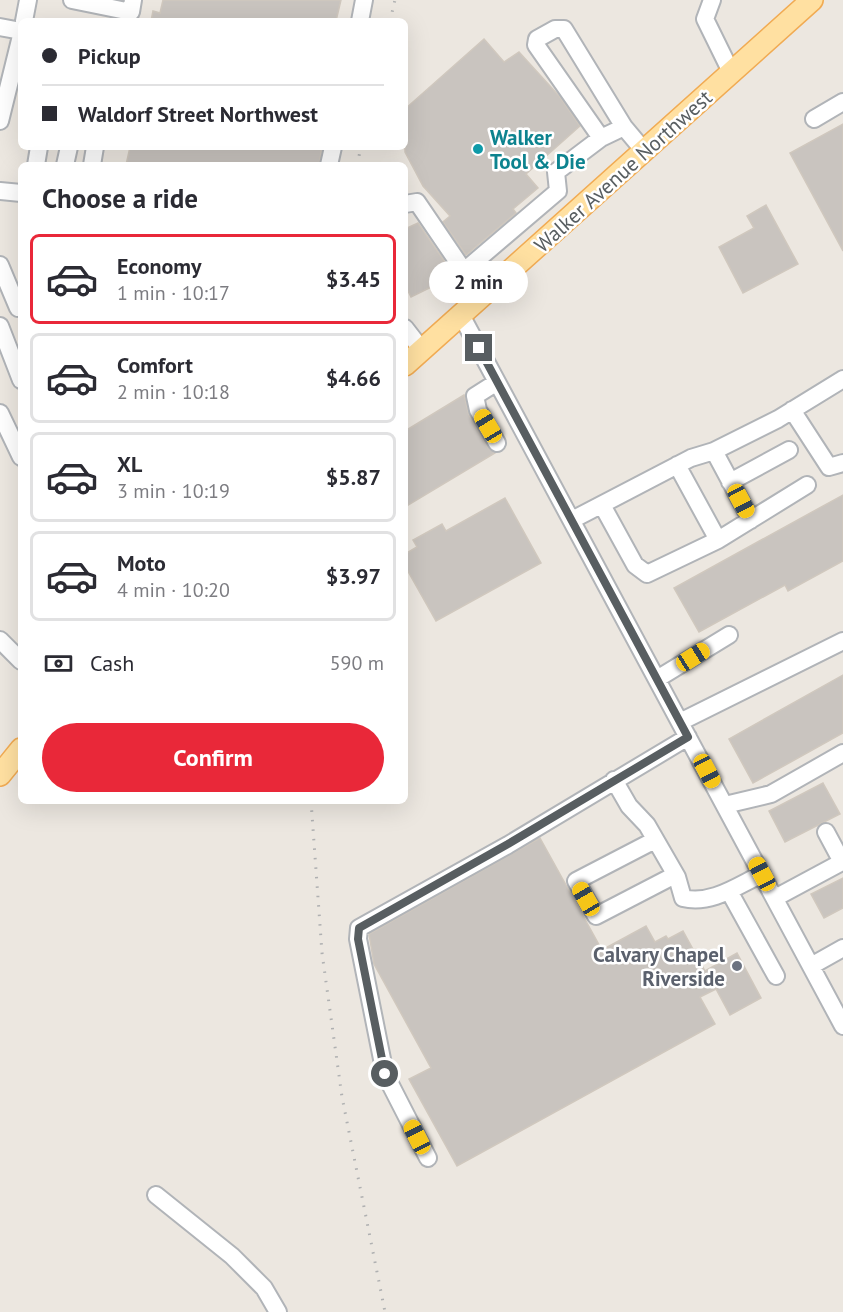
<!DOCTYPE html>
<meta charset="utf-8">
<style>
:root{--surface:#fff;--page:#f2f2f3;--text:#2b2b33;--muted:#7c7c81;--line:#e1e1e2;--accent:#e92839}
body{margin:0;font-family:"PT Sans",sans-serif;background:var(--page);color:var(--text);height:100vh;display:flex;flex-direction:column;font-size:22px;white-space:nowrap}
*{box-sizing:border-box;margin:0}
p{font-size:20px;color:var(--muted)}
.icon{flex:none;width:33px;height:33px;fill:none;stroke:currentColor;stroke-width:2;stroke-linecap:round;stroke-linejoin:round}
.map{position:relative;flex:1;overflow:hidden}
.drawer{position:absolute;left:18px;top:162px;width:390px;height:642px;display:flex;flex-direction:column;background:var(--surface);border-radius:9px;box-shadow:0 6px 24px #0002}
.drawer>*{flex:none}
.hud{position:absolute;left:18px;top:18px;width:390px;height:132px;border-radius:9px;box-shadow:0 6px 24px #0002;display:grid;align-content:center;height:132px;padding:0 24px;background:var(--surface)}
.end{position:absolute;width:27px;height:27px;margin:-14px;border:8px solid #585e61;background:#fff;box-shadow:0 0 0 3px #fff}
.from{border-radius:50%}
.bubble{position:absolute;height:42px;border-radius:21px;background:var(--surface);box-shadow:0 6px 24px #0002;font-size:20px;font-weight:700;line-height:42px;text-align:center}
.car{position:absolute;width:18px;height:36px;margin:-18px -9px;border-radius:8px;box-shadow:0 0 4px 2px #0007;background:linear-gradient(#f5c518 24%,#345 0 40%,#f5c518 0 76%,#345 0 86%,#f5c518 0)}
.hud b{display:flex;align-items:center;gap:21px;height:57px;font-size:22px}
.hud b+b{border-top:2px solid var(--line)}
.hud i{width:15px;height:15px;background:var(--text)}
ul{padding:0;list-style:none}
li{display:flex;align-items:center;gap:18px;height:90px;margin:0 12px 9px;padding:0 12px;border:3px solid var(--line);border-radius:9px}
li div{flex:1}
li b{display:block;font-size:22px}
li em{font-style:normal;font-weight:700}
li.selected{border-color:var(--accent)}
li>.icon{width:54px;height:54px;stroke-width:1.5}
h2{padding:0 24px;font-size:27px;line-height:72px}
.pay{display:flex;align-items:center;gap:15px;height:66px;padding:0 24px;font-size:22px}
.pay p{margin-inline-start:auto}
.cta{display:flex;gap:12px;margin-top:auto;padding:12px 24px}
.cta a{flex:1;height:69px;border-radius:36px;background:var(--accent);color:#fff;font-size:24px;font-weight:700;line-height:69px;text-align:center}
.map>svg:first-child{display:block}
</style>
<div class="map">
<svg width="843" height="1312" viewBox="0 0 843 1312">
<rect width="100%" height="100%" fill="#ece7e0"/>
<path fill="#c9c4bf" stroke="#d0c8be" stroke-width="1.5" d="M 163,0 L 341,0 L 336,21 L 151,21 L 153,11 L 160,13 Z
M 484,39 L 504,62 L 519,52 L 560,97 L 580,126 L 526,174 L 538,188 L 513,209 L 516,213 L 466,255 L 443,222 L 450,216 L 423,186 L 405,152 L 405,109 Z
M 843,124 L 843,251 L 790,153 Z
M 130,147 L 322,147 L 319,165 L 126,165 Z
M 766,205 L 798,264 L 743,293 L 719,247 L 754,228 L 747,216 Z
M 418,223 L 443,259 L 452,277 L 411,297 L 405,285 L 405,229 Z
M 464,395 L 469,415 L 488,448 L 495,453 L 405,507 L 405,431 Z
M 843,495 L 843,561 L 788,591 L 785,585 L 699,632 L 674,588 Z
M 505,498 L 541,563 L 436,621 L 405,566 L 405,554 L 417,547 L 413,540 L 442,524 L 446,531 Z
M 843,675 L 843,733 L 753,783 L 729,739 Z
M 823,783 L 840,814 L 785,842 L 769,811 Z
M 540,838 L 602,950 L 646,926 L 655,942 L 666,936 L 668,939 L 683,931 L 705,971 L 737,953 L 761,998 L 730,1015 L 716,989 L 700,997 L 715,1024 L 457,1166 L 409,1079 L 431,1068 L 374,964 L 369,934 Z
M 843,878 L 843,908 L 824,918 L 811,894 Z"/>
<g fill="none" stroke-linecap="round" stroke-linejoin="round">
<defs>
<path id="minor" d="M 72,0 L 131,12 L 133,0
M 712,0 L 705,19 L 732,74
M 24,21 L 28,0
M 360,21 L 364,0
M 0,27 L 21,31
M 814,119 L 843,102
M 0,121 L 21,36
M 624,127 L 601,138 L 536,45 L 537,39 L 555,29 L 564,29 L 624,127 L 645,152
M 36,165 L 39,147
M 65,165 L 69,147
M 92,165 L 95,147
M 329,165 L 333,147
M 0,191 L 21,193
M 405,204 L 417,202 L 464,271 L 558,191 L 556,172 L 601,138
M 0,265 L 18,308
M 461,315 L 843,1026
M 0,326 L 21,380
M 405,328 L 422,350
M 497,382 L 475,396 L 478,410 L 497,443
M 792,410 L 829,467 L 843,463
M 0,413 L 21,457
M 714,451 L 751,520
M 730,482 L 789,450
M 602,505 L 635,565 L 647,574 L 718,540 L 677,465
M 572,520 L 691,458 L 714,451 L 778,419 L 843,379
M 718,540 L 807,485
M 0,640 L 21,661
M 657,679 L 729,635
M 680,722 L 843,641
M 614,780 L 629,806 L 647,825 L 677,877 L 683,898 C 711,905 737,886 762,874
M 725,805 L 771,794 L 843,753
M 655,840 L 576,881 L 596,916 L 675,875
M 729,891 L 776,976
M 775,898 L 842,862 L 826,832
M 811,966 L 843,948
M 428,1158 L 385,1074 L 358,939 L 359,928 L 508,845 L 688,737
M 156,1195 L 232,1256 L 264,1288 L 278,1312"/>
<path id="major" d="M 405,365 L 812,0
M 0,775 L 21,749"/>
</defs>
<use href="#minor" stroke="#b1b4b8" stroke-width="20"/>
<use href="#major" stroke="#f1ab53" stroke-width="24"/>
<use href="#minor" stroke="#fff" stroke-width="16"/>
<use href="#major" stroke="#ffe0a1" stroke-width="21"/>
<path stroke="#afb0b1" stroke-width="3" stroke-dasharray="1.5 8" stroke-linecap="butt" d="M 390,21 L 395,0
M 357,165 L 361,147
M 311,801 L 322,953 L 342,1097 L 385,1312"/>
</g>
<g fill="none" stroke-linecap="round" stroke-linejoin="round">
<path stroke="#585e61" stroke-width="8" d="M 385,1074 L 358,939 L 359,928 L 508,844 L 688,737 L 479,348"/>
</g>
<circle fill="#0f9aa8" stroke="#fff" stroke-width="2" cx="478" cy="149" r="6"/>
<circle fill="#6b7280" stroke="#fff" stroke-width="2" cx="737" cy="966" r="6"/>
<g text-anchor="middle" dominant-baseline="central" stroke-width="5" stroke-linejoin="round" paint-order="stroke">
<g font-size="21" font-weight="bold" fill="#0d838f" stroke="#fff" text-anchor="start">
<text x="490" y="137">Walker<tspan x="490" dy="24">Tool &amp; Die</tspan></text>
</g>
<g font-size="21" fill="#585e61" stroke="#fff">
<text transform="translate(623 171) rotate(-42)">Walker Avenue Northwest</text>
</g>
<g font-size="21" font-weight="bold" fill="#5b616d" stroke="#fff" text-anchor="end">
<text x="725" y="954">Calvary Chapel<tspan x="725" dy="24">Riverside</tspan></text>
</g>
</g>
</svg>
<i class="end from" style="left:385px;top:1074px"></i>
<i class="end" style="left:479px;top:348px"></i>
<div class="bubble" style="left:429px;top:261px;width:99px">2 min</div>
<i class="car" style="left:488px;top:426px;rotate:329deg"></i>
<i class="car" style="left:741px;top:501px;rotate:152deg"></i>
<i class="car" style="left:693px;top:657px;rotate:58deg"></i>
<i class="car" style="left:707px;top:771px;rotate:152deg"></i>
<i class="car" style="left:762px;top:874px;rotate:332deg"></i>
<i class="car" style="left:586px;top:899px;rotate:330deg"></i>
<i class="car" style="left:417px;top:1137px;rotate:333deg"></i>
<div class="hud">
<b><i class="from"></i>Pickup</b>
<b><i></i>Waldorf Street Northwest</b>
</div>
<section class="drawer">
<h2>Choose a ride</h2>
<ul>
<li class="selected"><svg class="icon" aria-label="car" viewBox="0 0 24 24"><path d="M5 17H2v-5l4-1 3-4h7l3 4 3 1v5h-3M9 17h6M6 11h13"/><circle cx="7" cy="17" r="2"/><circle cx="17" cy="17" r="2"/></svg><div><b>Economy</b><p>1 min · 10:17</p></div><em>$3.45</em></li>
<li><svg class="icon" aria-label="car" viewBox="0 0 24 24"><path d="M5 17H2v-5l4-1 3-4h7l3 4 3 1v5h-3M9 17h6M6 11h13"/><circle cx="7" cy="17" r="2"/><circle cx="17" cy="17" r="2"/></svg><div><b>Comfort</b><p>2 min · 10:18</p></div><em>$4.66</em></li>
<li><svg class="icon" aria-label="car" viewBox="0 0 24 24"><path d="M5 17H2v-5l4-1 3-4h7l3 4 3 1v5h-3M9 17h6M6 11h13"/><circle cx="7" cy="17" r="2"/><circle cx="17" cy="17" r="2"/></svg><div><b>XL</b><p>3 min · 10:19</p></div><em>$5.87</em></li>
<li><svg class="icon" aria-label="car" viewBox="0 0 24 24"><path d="M5 17H2v-5l4-1 3-4h7l3 4 3 1v5h-3M9 17h6M6 11h13"/><circle cx="7" cy="17" r="2"/><circle cx="17" cy="17" r="2"/></svg><div><b>Moto</b><p>4 min · 10:20</p></div><em>$3.97</em></li>
</ul>
<div class="pay"><svg class="icon" aria-label="cash" viewBox="0 0 24 24"><path d="M3 7h18v10H3z"/><circle cx="12" cy="12" r="2"/></svg>Cash<p>590 m</p></div>
<div class="cta"><a>Confirm</a></div>
</section>
</div>
